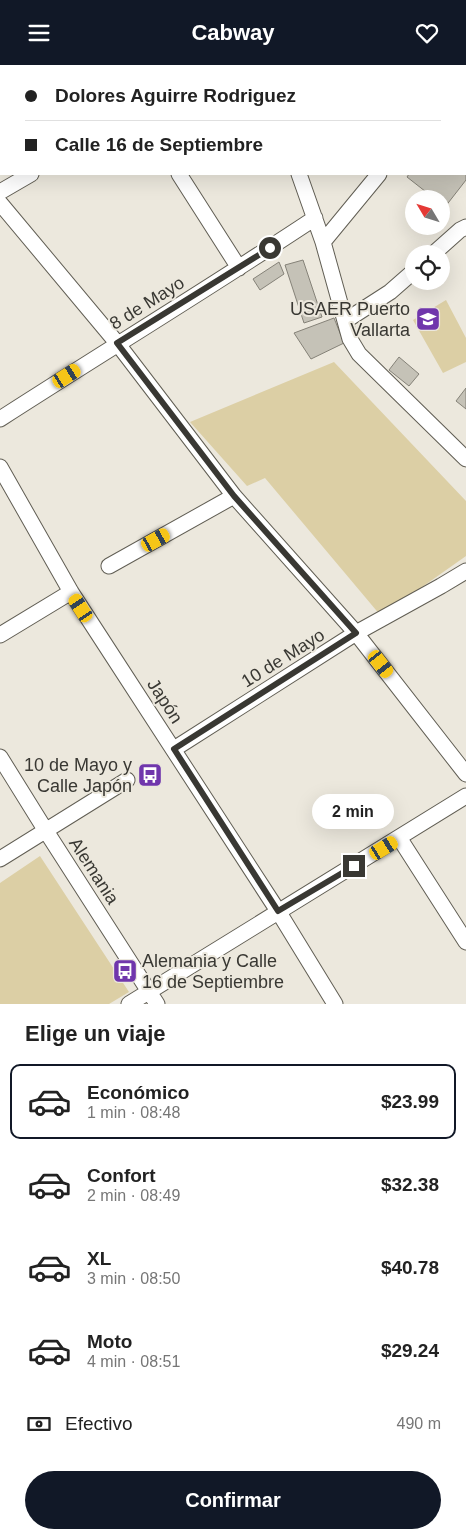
<!DOCTYPE html>
<html lang="es">
<meta charset="utf-8">
<style>
:root{--surface:#fff;--page:#f2f2f2;--text:#222;--muted:#767676;--line:#e0e0e0;--accent:#111827}
body{margin:0;font-family:Helvetica,sans-serif;background:var(--page);color:var(--text);height:100vh;display:flex;flex-direction:column;font-size:19px;white-space:nowrap}
*{box-sizing:border-box;margin:0}
p{font-size:16px;color:var(--muted)}
.icon{flex:none;width:28px;height:28px;fill:none;stroke:currentColor;stroke-width:2;stroke-linecap:round;stroke-linejoin:round}
.map{position:relative;height:939px;overflow:hidden}
.drawer{display:flex;flex-direction:column;background:var(--surface);flex:1}
.drawer>*{flex:none}
.top-card{position:absolute;left:0px;top:0px;width:466px;height:110px;box-shadow:0 5px 20px #0002;display:grid;align-content:center;height:110px;padding:0 25px;background:var(--surface)}
.needle{width:32px;rotate:308deg}
.buttons{position:absolute;left:405px;top:125px;display:grid;gap:10px}
.buttons a{display:grid;place-items:center;width:45px;height:45px;border-radius:50%;background:var(--surface);box-shadow:0 5px 20px #0002;font-size:25px}
.end{position:absolute;width:22px;height:22px;margin:-11px;border:6px solid #393833;background:#fff;box-shadow:0 0 0 2px #fff}
.from{border-radius:50%}
.bubble{position:absolute;height:35px;border-radius:18px;background:var(--surface);box-shadow:0 5px 20px #0002;font-size:16px;font-weight:800;line-height:35px;text-align:center}
.car{position:absolute;width:15px;height:30px;margin:-15px -8px;border-radius:6px;box-shadow:0 0 4px 1px #0007;background:linear-gradient(#f5c518 24%,#345 0 40%,#f5c518 0 76%,#345 0 86%,#f5c518 0)}
.top-card b{display:flex;align-items:center;gap:18px;height:48px;font-size:19px}
.top-card b+b{border-top:1px solid var(--line)}
.top-card i{width:12px;height:12px;background:var(--text)}
ul{padding:0;list-style:none}
li{display:flex;align-items:center;gap:15px;height:75px;margin:0 10px 8px;padding:0 15px;border:2px solid transparent;border-radius:10px}
li div{flex:1}
li b{display:block;font-size:19px}
li em{font-style:normal;font-weight:800}
li.on{border-color:var(--accent)}
li>.icon{width:45px;height:45px;stroke-width:1.5}
h2{padding:0 25px;font-size:22px;line-height:60px}
.pay{display:flex;align-items:center;gap:12px;height:55px;padding:0 25px;font-size:19px}
.pay p{margin-inline-start:auto}
.primary-button{display:flex;gap:10px;margin-top:auto;padding:10px 25px}
.primary-button a{flex:1;height:58px;border-radius:30px;background:var(--accent);color:#fff;font-size:20px;font-weight:800;line-height:58px;text-align:center}
header{display:flex;justify-content:space-between;align-items:center;height:65px;padding:0 25px;background:var(--accent);color:#fff;font-size:22px;font-weight:800}
.map>svg:first-child{display:block}
</style>
<header><svg class="icon" aria-label="menu" viewBox="0 0 24 24"><path d="M4 6h16M4 12h16M4 18h16"/></svg>Cabway<svg class="icon" aria-label="heart" viewBox="0 0 24 24"><path d="M12 20l-8-8c-3-5 5-10 8-4 3-6 11-1 8 4z"/></svg></header>
<div class="map">
<svg width="466" height="939" viewBox="0 0 466 939">
<rect width="100%" height="100%" fill="#ece8dd"/>
<path fill="#dccfa5" d="M 446,235 L 466,273 L 466,297 L 443,308 L 413,255 Z
M 334,297 L 466,436 L 466,491 L 381,551 L 265,413 L 247,421 L 190,357 Z
M 40,791 L 129,927 L 109,939 L 0,939 L 0,818 Z"/>
<path fill="#c5c2b7" stroke="#858278" d="M 466,36 L 466,115 L 445,142 L 441,139 L 441,134 L 435,134 L 407,112 L 409,109 L 465,109 Z
M 303,195 L 322,252 L 304,258 L 285,200 Z
M 279,197 L 284,209 L 260,225 L 253,214 Z
M 334,253 L 344,278 L 311,294 L 294,268 Z
M 399,292 L 419,309 L 409,321 L 389,305 Z
M 466,323 L 466,344 L 456,336 Z"/>
<g fill="none" stroke-linecap="round" stroke-linejoin="round">
<defs>
<path id="minor" d="M 108,0 L 109,1
M 261,0 L 262,1
M 197,1 L 199,0
M 446,1 L 446,0
M 179,109 L 239,203
M 299,109 L 323,177 L 350,274 L 359,289 L 466,394
M 0,127 L 31,109
M 0,138 L 117,278 L 234,431 L 356,568 L 466,709
M 323,177 L 379,109
M 433,189 L 460,165 L 466,162
M 345,256 L 390,227 L 414,206
M 0,354 C 104,287 211,222 315,153
M 0,402 L 71,527 L 278,846 L 335,939
M 109,501 L 234,431
M 0,570 L 71,527
M 174,684 L 356,568 L 441,521 L 466,506
M 0,692 L 46,766 L 157,939
M 400,774 L 466,877
M 0,794 L 127,715
M 129,939 L 466,731"/>
</defs>
<use href="#minor" stroke="#615e54" stroke-width="17"/>
<use href="#minor" stroke="#fff" stroke-width="15"/>
</g>
<g fill="none" stroke-linecap="round" stroke-linejoin="round">
<path stroke="#393833" stroke-width="6" d="M 270,183 L 117,278 L 234,431 L 356,568 L 174,684 L 278,846 L 354,801"/>
</g>
<defs>
<symbol id="school-square" viewBox="-11 -11 22 22"><rect x="-9" y="-9" width="18" height="18" rx="4" fill="#7036ac" stroke="#ece8dd"/><path d="M0-5L7-2L0 1L-7-2ZM-4 1L0 2.5L4 1V4Q0 6-4 4Z" fill="#fff"/></symbol>
<symbol id="bus-square" viewBox="-11 -11 22 22"><rect x="-9" y="-9" width="18" height="18" rx="4" fill="#7036ac" stroke="#ece8dd"/><path d="M-5-6H5V4H4V6H2V4H-2V6H-4V4H-5ZM-3.5-4V0h7V-4ZM-3.5 1.2v1.5H-2V1.2ZM2 1.2v1.5H3.5V1.2Z" fill="#fff"/></symbol>
</defs>
<g fill-rule="evenodd">
<use href="#school-square" x="414" y="240" width="28" height="28"/>
<use href="#bus-square" x="136" y="696" width="28" height="28"/>
<use href="#bus-square" x="111" y="892" width="28" height="28"/>
</g>
<g text-anchor="middle" dominant-baseline="central" stroke-width="4" stroke-linejoin="round" paint-order="stroke">
<g font-size="18" fill="#393833" stroke="#ece8dd">
<text transform="translate(147 238) rotate(-32)">8 de Mayo</text>
<text transform="translate(283 593) rotate(-32)">10 de Mayo</text>
<text transform="translate(165 636) rotate(57)">Japón</text>
<text transform="translate(94 806) rotate(57)">Alemania</text>
</g>
<g font-size="18" fill="#393833" stroke="#ece8dd" text-anchor="end">
<text x="410" y="244">USAER Puerto<tspan x="410" dy="21">Vallarta</tspan></text>
<text x="132" y="700">10 de Mayo y<tspan x="132" dy="21">Calle Japón</tspan></text>
<text x="142" y="896" text-anchor="start">Alemania y Calle<tspan x="142" dy="21">16 de Septiembre</tspan></text>
</g>
</g>
</svg>
<div class="buttons">
<a><svg class="needle" viewBox="-14 -14 28 28"><path d="M0-13l5 13h-10z" fill="#e53935"/><path d="M0 13l5-13h-10z" fill="#767676"/></svg></a>
<a><svg class="icon" aria-label="locate" viewBox="0 0 24 24"><circle cx="12" cy="12" r="6"/><path d="M12 2v4M12 18v4M2 12h4M18 12h4"/></svg></a>
</div>
<i class="end from" style="left:270px;top:183px"></i>
<i class="end" style="left:354px;top:801px"></i>
<div class="bubble" style="left:312px;top:729px;width:82px">2 min</div>
<i class="car" style="left:67px;top:311px;rotate:57deg"></i>
<i class="car" style="left:156px;top:475px;rotate:61deg"></i>
<i class="car" style="left:81px;top:543px;rotate:327deg"></i>
<i class="car" style="left:381px;top:599px;rotate:142deg"></i>
<i class="car" style="left:384px;top:783px;rotate:59deg"></i>
<div class="top-card">
<b><i class="from"></i>Dolores Aguirre Rodriguez</b>
<b><i></i>Calle 16 de Septiembre</b>
</div>
</div>
<section class="drawer">
<h2>Elige un viaje</h2>
<ul>
<li class="on"><svg class="icon" aria-label="car" viewBox="0 0 24 24"><path d="M5 17H2v-5l4-1 3-4h7l3 4 3 1v5h-3M9 17h6M6 11h13"/><circle cx="7" cy="17" r="2"/><circle cx="17" cy="17" r="2"/></svg><div><b>Económico</b><p>1 min · 08:48</p></div><em>$23.99</em></li>
<li><svg class="icon" aria-label="car" viewBox="0 0 24 24"><path d="M5 17H2v-5l4-1 3-4h7l3 4 3 1v5h-3M9 17h6M6 11h13"/><circle cx="7" cy="17" r="2"/><circle cx="17" cy="17" r="2"/></svg><div><b>Confort</b><p>2 min · 08:49</p></div><em>$32.38</em></li>
<li><svg class="icon" aria-label="car" viewBox="0 0 24 24"><path d="M5 17H2v-5l4-1 3-4h7l3 4 3 1v5h-3M9 17h6M6 11h13"/><circle cx="7" cy="17" r="2"/><circle cx="17" cy="17" r="2"/></svg><div><b>XL</b><p>3 min · 08:50</p></div><em>$40.78</em></li>
<li><svg class="icon" aria-label="car" viewBox="0 0 24 24"><path d="M5 17H2v-5l4-1 3-4h7l3 4 3 1v5h-3M9 17h6M6 11h13"/><circle cx="7" cy="17" r="2"/><circle cx="17" cy="17" r="2"/></svg><div><b>Moto</b><p>4 min · 08:51</p></div><em>$29.24</em></li>
</ul>
<div class="pay"><svg class="icon" aria-label="cash" viewBox="0 0 24 24"><path d="M3 7h18v10H3z"/><circle cx="12" cy="12" r="2"/></svg>Efectivo<p>490 m</p></div>
<div class="primary-button"><a>Confirmar</a></div>
</section>
